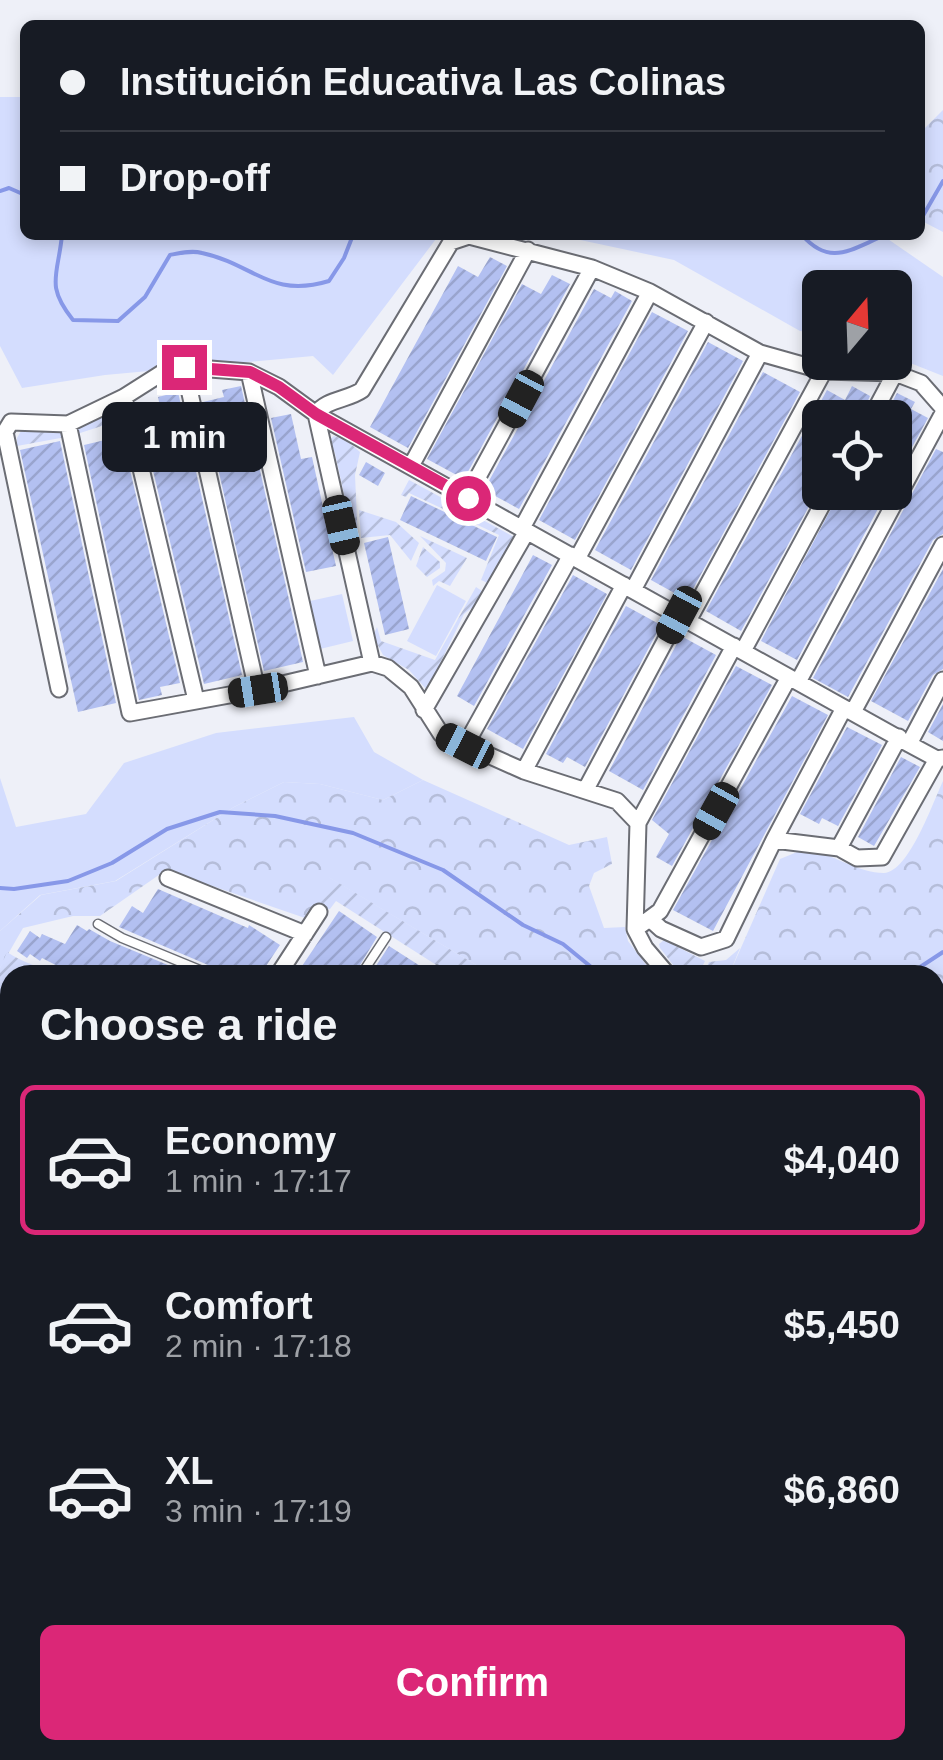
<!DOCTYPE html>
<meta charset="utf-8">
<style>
:root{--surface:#171b24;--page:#242831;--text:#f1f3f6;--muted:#9ea1a6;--line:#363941;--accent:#db2777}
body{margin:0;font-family:Arial,sans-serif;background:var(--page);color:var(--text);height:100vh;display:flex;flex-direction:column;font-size:38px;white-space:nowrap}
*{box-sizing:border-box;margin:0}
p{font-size:32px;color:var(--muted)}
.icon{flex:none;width:55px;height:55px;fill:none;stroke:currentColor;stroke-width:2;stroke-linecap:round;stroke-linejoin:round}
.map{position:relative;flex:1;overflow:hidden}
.side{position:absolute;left:0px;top:965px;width:945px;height:795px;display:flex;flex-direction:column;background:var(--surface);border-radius:30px 30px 0 0;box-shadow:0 5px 15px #0003}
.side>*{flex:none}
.top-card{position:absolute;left:20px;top:20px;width:905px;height:220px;border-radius:15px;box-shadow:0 5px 15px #0003;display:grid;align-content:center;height:220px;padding:0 40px;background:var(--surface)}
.needle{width:65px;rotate:19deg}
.fabs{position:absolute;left:802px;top:270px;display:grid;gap:20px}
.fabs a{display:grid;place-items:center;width:110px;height:110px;border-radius:15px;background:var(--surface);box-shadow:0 5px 15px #0003;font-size:50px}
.end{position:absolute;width:45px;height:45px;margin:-22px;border:12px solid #db2777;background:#fff;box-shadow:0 0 0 5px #fff}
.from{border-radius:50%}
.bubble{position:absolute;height:70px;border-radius:15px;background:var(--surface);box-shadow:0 5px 15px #0003;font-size:32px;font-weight:700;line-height:70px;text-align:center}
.car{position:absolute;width:30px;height:60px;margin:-30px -15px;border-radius:12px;box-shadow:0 0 8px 2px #0007;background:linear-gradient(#222 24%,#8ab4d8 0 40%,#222 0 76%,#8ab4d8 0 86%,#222 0)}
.top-card b{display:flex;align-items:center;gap:35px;height:95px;font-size:38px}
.top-card b+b{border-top:2px solid var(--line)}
.top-card i{width:25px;height:25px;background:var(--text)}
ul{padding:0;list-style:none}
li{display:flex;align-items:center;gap:30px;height:150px;margin:0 20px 15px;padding:0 20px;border:5px solid transparent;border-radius:15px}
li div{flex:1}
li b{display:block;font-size:38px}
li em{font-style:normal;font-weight:700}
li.selected{border-color:var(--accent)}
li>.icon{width:90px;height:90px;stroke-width:1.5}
h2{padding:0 40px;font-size:45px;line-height:120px}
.primary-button{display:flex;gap:20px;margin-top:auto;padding:20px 40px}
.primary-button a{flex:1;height:115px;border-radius:15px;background:var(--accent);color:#fff;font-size:40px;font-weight:700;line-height:115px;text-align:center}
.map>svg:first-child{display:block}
</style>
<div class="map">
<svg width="943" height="1760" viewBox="0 0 943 1760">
<defs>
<pattern id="forest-crowns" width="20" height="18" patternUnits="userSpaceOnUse" patternTransform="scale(2.5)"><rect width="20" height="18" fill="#d4ddfe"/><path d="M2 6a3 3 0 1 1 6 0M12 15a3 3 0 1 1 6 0" fill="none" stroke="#b5bdd9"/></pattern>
<pattern id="garden-furrows" width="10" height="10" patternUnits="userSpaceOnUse" patternTransform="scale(2.5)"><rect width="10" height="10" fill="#d4ddfe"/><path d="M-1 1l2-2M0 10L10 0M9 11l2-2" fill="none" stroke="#b5bdd9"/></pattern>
<pattern id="building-hatch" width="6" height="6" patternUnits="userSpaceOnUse" patternTransform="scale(2.5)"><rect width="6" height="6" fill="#b3c0f1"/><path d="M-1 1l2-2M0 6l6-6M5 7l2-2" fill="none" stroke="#99a4ce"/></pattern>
</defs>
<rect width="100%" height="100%" fill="#eef0f8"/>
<path fill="#d4ddfe" d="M 0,97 L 25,97 L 25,235 L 439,235 L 333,375 L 313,356 L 105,375 L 22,388 L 0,346 Z
M 557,235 L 882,235 L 943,277 L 943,376 L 895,357 L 895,288 L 820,288 L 820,334 L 800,331 L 674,260 Z
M 437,585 L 466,601 L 436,656 L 407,641 Z
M 342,594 L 353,641 L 320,649 L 310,601 Z
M 354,717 L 374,752 L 423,780 L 383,800 L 320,784 L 284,782 L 234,807 L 115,881 L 40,895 L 0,931 L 0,778 L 16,827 L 86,814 L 124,763 L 216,733 Z"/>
<path fill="url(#forest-crowns)" d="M 943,110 L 943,232 L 920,220 L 920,133 Z
M 423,780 L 569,845 L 607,837 L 612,864 L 594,873 L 589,886 L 604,928 L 625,927 L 628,941 L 654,975 L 493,975 L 328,877 L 305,918 L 166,870 L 100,916 L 73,916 L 23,928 L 0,968 L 0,931 L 41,895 L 116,881 L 234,807 L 284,782 L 320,784 L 383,800 Z
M 943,781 L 943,1120 L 935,1111 L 935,975 L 729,975 L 780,859 L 807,848 C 831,854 859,873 884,873 C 909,872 933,802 943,781 Z
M 0,981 L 10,986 L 10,1074 L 0,1067 Z
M 935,1296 L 943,1308 L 943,1440 L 935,1443 Z
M 10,1309 L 10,1467 L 0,1462 L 0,1324 Z
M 273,1750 L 613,1750 L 621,1760 L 268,1760 Z"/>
<path fill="url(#garden-furrows)" d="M 123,408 L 125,413 L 114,422 L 74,435 L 75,428 Z
M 51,430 L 63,432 L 66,437 L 17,446 L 17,438 L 21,431 Z
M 334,436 L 346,440 L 360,452 L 355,475 L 358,542 L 354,540 L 335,453 L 329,440 Z
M 409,480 L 516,538 L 490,584 L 481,580 L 499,535 L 409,493 L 406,497 L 401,495 Z
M 359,510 L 396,522 L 419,543 L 411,561 L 390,535 L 361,538 Z
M 420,536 L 467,558 L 450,586 L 439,581 L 433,586 L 432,580 L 445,571 L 446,563 Z
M 423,547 L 440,562 L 440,568 L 427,577 L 416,566 Z
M 476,587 L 485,593 L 479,602 L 464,614 L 427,690 L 409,670 L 383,655 L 373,636 L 377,627 L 381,641 L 435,660 Z
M 327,876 L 493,975 L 452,975 L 336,901 L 330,909 L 317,910 L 311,906 Z
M 664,940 L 705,961 L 698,975 L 681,975 L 660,948 L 659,944 Z
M 740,948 L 729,975 L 703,975 L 709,962 L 726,960 Z
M 7,952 C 23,963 39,966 56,975 L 10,975 L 10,986 L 0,981 L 0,968 Z"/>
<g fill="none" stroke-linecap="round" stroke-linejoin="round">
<path stroke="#8798e8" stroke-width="4" d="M 0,191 L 9,188 L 25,195
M 920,221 L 943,181
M 62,235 C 58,276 45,285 73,320 L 118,321 L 145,297 L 170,255 C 180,253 192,250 202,253 C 254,264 270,299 329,281 L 344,258 L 353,235
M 802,235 C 831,268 852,248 886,235
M 0,888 L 14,889 L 68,881 L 112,863 L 167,829 L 220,812 L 275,816 L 353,833 L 443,870 L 523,925 L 563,944 L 601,975
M 908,975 L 943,952"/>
</g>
<path fill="url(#building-hatch)" d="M 490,257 L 507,266 L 408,448 L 370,427 L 458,266 L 478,277 Z
M 552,275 L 570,284 L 464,479 L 427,459 L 522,284 L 541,294 Z
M 594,289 L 611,298 L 615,291 L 632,301 L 519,509 L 484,490 Z
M 652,312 L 688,331 L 575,540 L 539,520 Z
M 708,342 L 743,361 L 631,570 L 595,550 Z
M 763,372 L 800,392 L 687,600 L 651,580 Z
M 241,386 L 303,662 L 264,671 L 203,402 L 224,397 L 222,390 Z
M 852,386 L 870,396 L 860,418 L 820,418 L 820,486 L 741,631 L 706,611 L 827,390 L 845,400 Z
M 178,392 L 242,675 L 204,684 L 140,416 L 153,413 L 160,407 L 158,397 Z
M 897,393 L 915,402 L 911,409 L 928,418 L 895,478 L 895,418 L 884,418 Z
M 291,414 L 301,459 L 312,457 L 336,566 L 306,572 L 271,418 Z
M 122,436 L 180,683 L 160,687 L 162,695 L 139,700 L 84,445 Z
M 60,441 L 116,703 L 78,712 L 20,450 Z
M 936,449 L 943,452 L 943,534 L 933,540 L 848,697 L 813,678 Z
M 366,462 L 385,473 L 378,486 L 359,475 Z
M 840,492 L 887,492 L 797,660 L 761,641 Z
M 411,496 L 497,537 L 486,561 L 400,520 Z
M 388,537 L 409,629 L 385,635 L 364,543 Z
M 533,555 L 552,565 L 474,706 L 457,696 Z
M 943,569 L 943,669 L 933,675 L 908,721 L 871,701 Z
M 573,575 L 607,594 L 523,749 L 487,729 Z
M 626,606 L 661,625 L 585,767 L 567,757 L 563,763 L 546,754 Z
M 681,636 L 716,655 L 643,790 L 609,771 Z
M 736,666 L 772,685 L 672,866 L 656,857 L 669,834 L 652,820 Z
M 792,696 L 828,715 L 713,931 L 673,910 Z
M 943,704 L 943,741 L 928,732 Z
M 847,727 L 882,745 L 838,826 L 822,818 L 819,824 L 800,814 Z
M 901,757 L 920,767 L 874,846 L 858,837 Z
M 158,889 L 248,928 L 249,925 L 280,945 L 260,975 L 219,975 L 215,968 L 119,927 L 132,906 L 143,913 Z
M 339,911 L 377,937 L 354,975 L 296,975 Z
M 77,925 L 87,931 L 89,929 L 110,941 L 192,975 L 75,975 L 42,958 L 40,961 L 30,954 L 27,958 L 17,951 L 30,931 L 40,938 L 42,934 L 65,944 Z
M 389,946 L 428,971 L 427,975 L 370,975 Z"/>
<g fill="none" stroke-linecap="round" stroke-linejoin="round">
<defs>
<path id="lane" d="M 98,924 L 122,938 L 212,975
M 361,975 L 386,937
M 434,975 L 437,970
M 0,1156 L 10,1141
M 0,1517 L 10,1520
M 0,1720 L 12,1760
M 163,1750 L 167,1760
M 715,1750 L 723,1760
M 203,1760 L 208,1750
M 251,1760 L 256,1750
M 900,1760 L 928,1750"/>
<path id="street" d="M 184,367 L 257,690
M 249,372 L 318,676
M 124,397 L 196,700
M 316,414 C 326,399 348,400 362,390 L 451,242 L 469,236 L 592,268 L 650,292 L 760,353 L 824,371 L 895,373 L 921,383 L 943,408
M 316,414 L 372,663
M 871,418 L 895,373
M 68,424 L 130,713 L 257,690 L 372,663 L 388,668 L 411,687 L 441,734 L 524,771 L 617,801 L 638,823 L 635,929 L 645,948 L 668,975
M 411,466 L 528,250
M 467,497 L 592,268
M 522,528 L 650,292
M 577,559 L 706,322
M 633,590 L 760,353
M 688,621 L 824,371
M 743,651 L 829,492
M 798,682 L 943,413
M 59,689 L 5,432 L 11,422 L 68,424 L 124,397 L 165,371 L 184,367 L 249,372 L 279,387 L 316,414 L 909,744 L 937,759 L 943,758
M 424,710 L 527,531
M 853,712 L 943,545
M 909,744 L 943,680
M 465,746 L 571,555
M 524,771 L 624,585
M 586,789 L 679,615
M 638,823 L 734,646
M 774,840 L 844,708
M 839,848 L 899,737
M 168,878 L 305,934
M 650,919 L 661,929 L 701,947 L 726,939 L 774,840 L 839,848 L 857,858 L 882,857 L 937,759
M 641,925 L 660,911 L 789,677
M 278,975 L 319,912
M 935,1173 C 943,1200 934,1233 936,1262 C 937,1270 941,1278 943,1285
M 0,1204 L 10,1206
M 935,1652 L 943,1650
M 935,1665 L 943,1690
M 935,1722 L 943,1745
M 626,1750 L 633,1760
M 684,1760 L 705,1750"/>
</defs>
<use href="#lane" stroke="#6b6d74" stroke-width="11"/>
<use href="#street" stroke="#6b6d74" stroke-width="19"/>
<use href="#lane" stroke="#fff" stroke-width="8"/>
<use href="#street" stroke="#fff" stroke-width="15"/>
</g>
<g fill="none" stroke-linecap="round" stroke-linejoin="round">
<path stroke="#db2777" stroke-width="12" d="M 184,367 L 250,372 L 279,387 L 316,414 L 468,498"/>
</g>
</svg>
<div class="fabs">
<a><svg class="needle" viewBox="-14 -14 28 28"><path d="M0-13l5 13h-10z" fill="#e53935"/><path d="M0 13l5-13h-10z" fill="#9ea1a6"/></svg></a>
<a><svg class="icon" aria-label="locate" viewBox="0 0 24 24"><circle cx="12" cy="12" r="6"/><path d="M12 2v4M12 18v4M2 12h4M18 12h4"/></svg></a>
</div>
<i class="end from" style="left:468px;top:498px"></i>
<i class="end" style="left:184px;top:367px"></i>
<div class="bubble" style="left:102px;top:402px;width:165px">1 min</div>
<i class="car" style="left:521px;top:399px;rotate:208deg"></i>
<i class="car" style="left:341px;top:525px;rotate:167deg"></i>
<i class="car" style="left:679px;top:615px;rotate:208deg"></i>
<i class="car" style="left:258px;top:690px;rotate:261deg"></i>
<i class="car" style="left:465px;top:746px;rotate:297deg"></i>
<i class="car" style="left:716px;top:811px;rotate:209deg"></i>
<div class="top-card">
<b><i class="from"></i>Institución Educativa Las Colinas</b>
<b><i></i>Drop-off</b>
</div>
<section class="side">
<h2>Choose a ride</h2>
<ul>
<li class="selected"><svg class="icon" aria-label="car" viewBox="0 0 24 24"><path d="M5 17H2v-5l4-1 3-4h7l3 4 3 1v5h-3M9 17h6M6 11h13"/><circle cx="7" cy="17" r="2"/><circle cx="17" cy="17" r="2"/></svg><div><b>Economy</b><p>1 min · 17:17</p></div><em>$4,040</em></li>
<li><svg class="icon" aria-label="car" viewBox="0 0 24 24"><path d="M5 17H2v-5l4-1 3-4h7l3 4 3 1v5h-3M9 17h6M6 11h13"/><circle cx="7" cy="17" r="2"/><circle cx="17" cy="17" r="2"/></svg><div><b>Comfort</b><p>2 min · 17:18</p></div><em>$5,450</em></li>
<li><svg class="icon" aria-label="car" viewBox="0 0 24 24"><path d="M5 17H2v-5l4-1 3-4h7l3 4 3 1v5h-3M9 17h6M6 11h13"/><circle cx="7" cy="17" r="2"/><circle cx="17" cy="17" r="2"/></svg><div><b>XL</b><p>3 min · 17:19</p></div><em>$6,860</em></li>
</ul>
<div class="primary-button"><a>Confirm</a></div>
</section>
</div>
